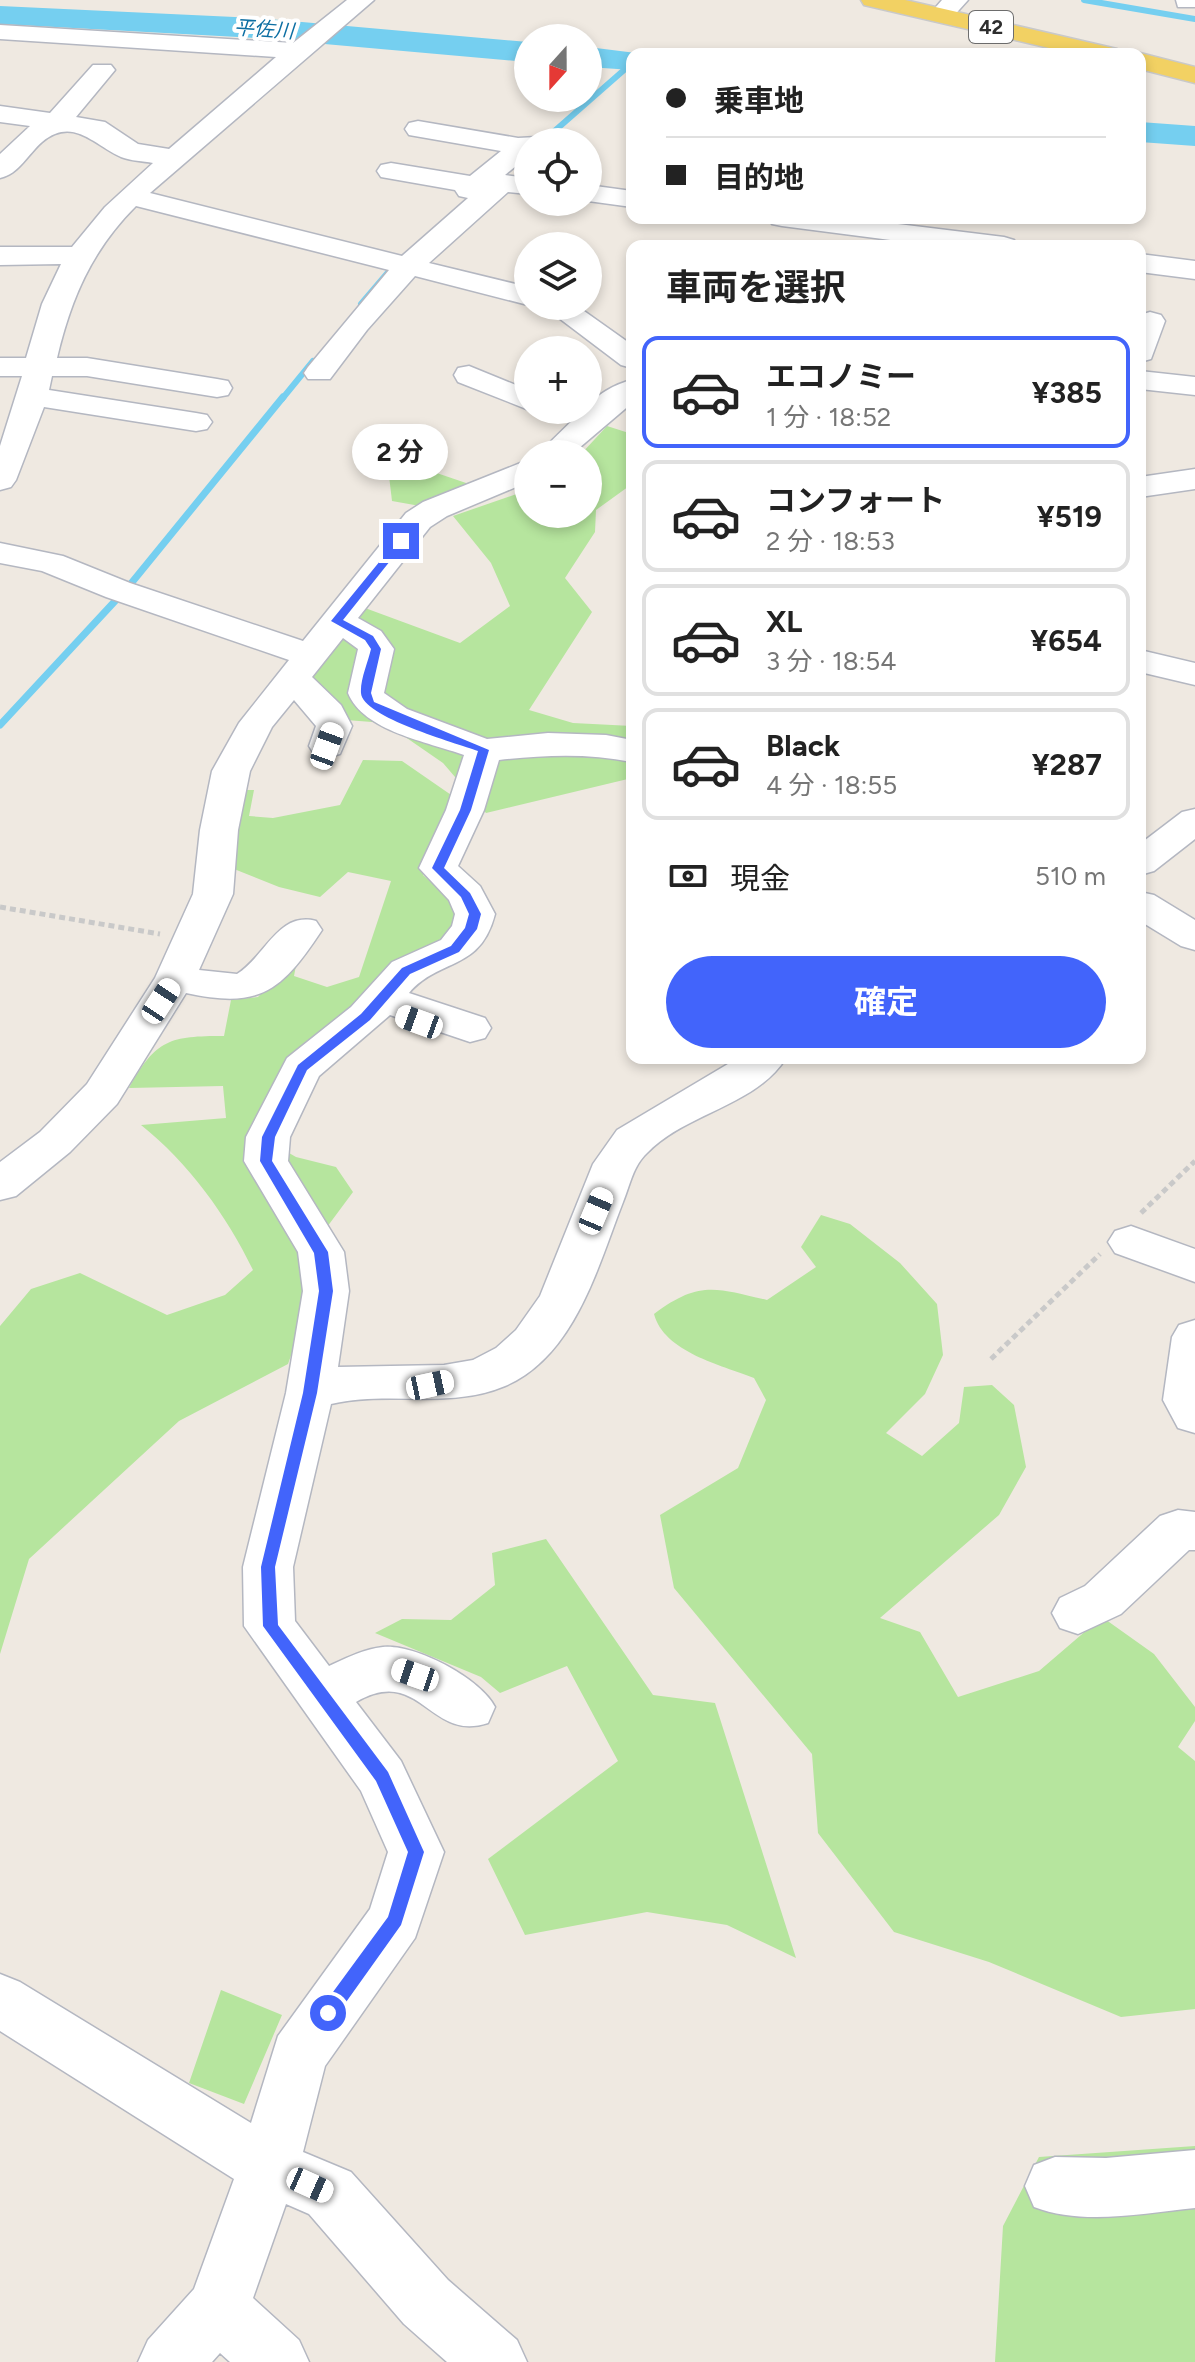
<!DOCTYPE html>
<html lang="ja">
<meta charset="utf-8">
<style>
:root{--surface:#fff;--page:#f2f2f2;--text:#222;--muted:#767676;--line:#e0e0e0;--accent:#4264fb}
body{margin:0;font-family:Figtree,"Noto Sans JP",sans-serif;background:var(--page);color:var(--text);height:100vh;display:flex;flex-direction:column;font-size:30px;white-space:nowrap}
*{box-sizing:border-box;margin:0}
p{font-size:26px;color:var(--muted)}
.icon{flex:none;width:44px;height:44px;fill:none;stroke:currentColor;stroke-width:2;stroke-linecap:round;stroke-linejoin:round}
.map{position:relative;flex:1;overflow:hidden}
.panel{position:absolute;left:626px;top:240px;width:520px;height:824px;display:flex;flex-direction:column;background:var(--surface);border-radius:16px;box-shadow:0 4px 12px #0003}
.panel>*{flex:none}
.hud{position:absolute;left:626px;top:48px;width:520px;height:176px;border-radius:16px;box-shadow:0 4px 12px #0003;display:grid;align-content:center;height:176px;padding:0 40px;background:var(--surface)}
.needle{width:52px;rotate:201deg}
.tools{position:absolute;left:514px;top:24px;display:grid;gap:16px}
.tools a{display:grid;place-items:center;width:88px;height:88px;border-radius:50%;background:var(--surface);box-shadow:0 4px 12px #0003;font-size:40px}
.end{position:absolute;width:36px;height:36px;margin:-18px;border:10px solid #4264fb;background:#fff;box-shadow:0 0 0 4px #fff}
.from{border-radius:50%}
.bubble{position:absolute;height:56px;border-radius:28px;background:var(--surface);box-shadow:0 4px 12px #0003;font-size:26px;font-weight:700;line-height:56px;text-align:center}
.car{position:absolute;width:24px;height:48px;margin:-24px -12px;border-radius:10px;box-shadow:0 0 6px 2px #0007;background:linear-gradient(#fff 24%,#345 0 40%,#fff 0 76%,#345 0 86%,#fff 0)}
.hud b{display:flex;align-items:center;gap:28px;height:76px;font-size:30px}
.hud b+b{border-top:2px solid var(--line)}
.hud i{width:20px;height:20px;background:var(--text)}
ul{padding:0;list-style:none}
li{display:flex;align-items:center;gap:24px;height:112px;margin:0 16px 12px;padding:0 24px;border:4px solid var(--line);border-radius:16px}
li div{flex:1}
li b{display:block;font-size:30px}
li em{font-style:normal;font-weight:700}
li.active{border-color:var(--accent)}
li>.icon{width:72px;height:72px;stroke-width:1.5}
h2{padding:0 40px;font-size:36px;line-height:96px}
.pay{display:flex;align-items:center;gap:20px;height:88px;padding:0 40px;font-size:30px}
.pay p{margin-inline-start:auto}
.primary-button{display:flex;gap:16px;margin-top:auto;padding:16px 40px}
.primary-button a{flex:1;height:92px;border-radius:48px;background:var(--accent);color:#fff;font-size:32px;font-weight:700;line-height:92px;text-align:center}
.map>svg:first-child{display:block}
</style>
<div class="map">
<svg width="1195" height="2362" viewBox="0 0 1195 2362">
<rect width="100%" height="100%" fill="#efe9e1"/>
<path fill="#b6e59e" d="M 607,426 L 632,434 L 632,484 L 596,510 L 595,532 L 565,578 L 592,612 L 529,710 L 573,723 L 632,726 L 632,778 L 486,813 L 443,763 L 385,723 L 346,720 L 307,677 L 365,608 L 460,643 L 510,606 L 491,563 L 453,516 L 528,490 L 528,514 L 588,514 L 588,454 L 581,454 Z
M 384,434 L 430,434 L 422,468 L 469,484 L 420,506 L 392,501 Z
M 363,760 L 402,761 L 457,799 L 423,875 L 460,908 L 459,927 L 254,1133 L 296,1157 L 336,1167 L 353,1192 L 307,1254 L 312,1296 L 288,1364 L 179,1421 L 29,1559 L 0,1654 L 0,1326 L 31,1289 L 80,1273 L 167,1315 L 225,1295 L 253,1270 C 227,1216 188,1162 141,1125 L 226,1118 L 223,1086 L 129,1088 C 156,1039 170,1036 224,1036 L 231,1000 L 258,997 L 298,955 L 294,976 L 327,987 L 359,977 L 391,881 L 348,872 L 320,897 L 279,887 L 229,867 L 239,790 L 254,790 L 249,816 L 273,818 L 340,805 Z
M 821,1215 L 850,1224 L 900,1263 L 937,1304 L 943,1355 L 925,1394 L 886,1433 L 922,1456 L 959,1423 L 964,1387 L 992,1385 L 1014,1405 L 1026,1467 L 999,1515 L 880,1618 L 920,1632 L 958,1697 L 1039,1671 L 1102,1617 L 1154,1654 L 1195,1707 L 1195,1721 L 1178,1747 L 1195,1761 L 1195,2009 L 1121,2017 L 989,1962 L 894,1932 L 818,1833 L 812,1754 L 674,1588 L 660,1515 L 738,1468 L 766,1400 L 754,1378 C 721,1365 664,1352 654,1314 C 699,1280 716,1288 767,1300 L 816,1267 L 801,1247 Z
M 546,1539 L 653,1695 L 715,1703 L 796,1958 L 727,1925 L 647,1912 L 525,1935 L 488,1859 L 618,1761 L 567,1666 L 500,1693 L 481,1677 L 375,1633 L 402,1619 L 451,1620 L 495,1585 L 492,1553 Z
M 221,1990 L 282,2015 L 244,2104 L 189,2083 Z
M 1195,2146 L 1195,2362 L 995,2362 L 1003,2226 L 1039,2157 Z"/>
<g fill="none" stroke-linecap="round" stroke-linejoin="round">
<path stroke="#75cff0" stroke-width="6" d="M 1084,0 L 1195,19
M 542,142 L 632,63
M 361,304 L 396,263
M 282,399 L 313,361"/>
<path stroke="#75cff0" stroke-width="7" d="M 0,725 L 129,586 L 283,397"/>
<path fill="#75cff0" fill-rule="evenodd" d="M 0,6 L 257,18 L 528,42 L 528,62 L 257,38 L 0,24 Z
M 588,47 L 644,54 L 632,54 L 632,70 L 588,67 Z
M 1140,122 L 1195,126 L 1195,146 L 1140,142 Z"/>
<defs>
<path id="minor" d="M 347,0 L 374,0 L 150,193 L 402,256 L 468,198 L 459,196 L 455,190 L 381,177 L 377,171 L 381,165 L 391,163 L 470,176 L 501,151 L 409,135 L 405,129 L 409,123 L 418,121 L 518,138 L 537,137 L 541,142 L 528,142 L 528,156 L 505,175 L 528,178 L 528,194 L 508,192 L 429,263 L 528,287 L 528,305 L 415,276 L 367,330 L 330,379 L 308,379 L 304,373 L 308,367 L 389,270 L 136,206 C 92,250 71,298 57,358 L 87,358 L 217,379 L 228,381 L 232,388 L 228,395 L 217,397 L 87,376 L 52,376 L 49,390 L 196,413 L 207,415 L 212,422 L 207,429 L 196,431 L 44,407 L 16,480 L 11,487 L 0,490 L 0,446 L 22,376 L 0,376 L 0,358 L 26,358 L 42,304 L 61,264 L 0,265 L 0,247 L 72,247 L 105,207 L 153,163 C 143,161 131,161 121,157 C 94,145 73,116 42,142 C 28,154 19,174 0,178 L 0,154 L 30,126 L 0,122 L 0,106 L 50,113 L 93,65 L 111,65 L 115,70 L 76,117 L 105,122 L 138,144 L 169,149 L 276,57 L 0,39 L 0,25 L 293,43 Z
M 942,0 L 968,0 L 950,20 L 932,20 L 929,15 Z
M 1176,0 L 1195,0 L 1195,7 L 1178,7 Z
M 588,185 L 632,191 L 632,207 L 588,201 Z
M 768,218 L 849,218 L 1004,237 L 1014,240 L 1018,246 L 937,246 L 782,226 L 772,224 Z
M 1140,254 L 1195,261 L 1195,279 L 1140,272 Z
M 543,306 L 577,306 L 632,345 L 632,368 L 621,365 Z
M 1150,312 L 1161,315 L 1165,321 L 1151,359 L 1140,362 L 1140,315 Z
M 469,366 L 528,390 L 529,410 L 458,382 L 454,375 L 458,368 Z
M 1140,371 L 1195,377 L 1195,395 L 1140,389 Z
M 632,380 L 632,403 L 572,454 L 538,454 L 583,410 L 588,410 C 591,396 618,383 632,380 Z
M 528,460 L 528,482 L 447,516 L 430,527 L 358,618 L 381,631 L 394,649 L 384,693 L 407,709 L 487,739 L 548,733 L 606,735 L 632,740 L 632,762 C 588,753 544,755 499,760 L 484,810 L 458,866 L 480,886 L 495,914 C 480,972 440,957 409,993 L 485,1018 L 491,1028 L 485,1038 L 470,1042 L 390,1015 L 319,1076 L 290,1137 L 288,1161 L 344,1252 L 349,1291 L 338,1367 L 444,1365 L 473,1360 L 496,1348 L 516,1330 L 540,1296 L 593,1164 L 617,1130 L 738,1058 L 786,1058 C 756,1106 685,1113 647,1153 C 633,1166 630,1185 623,1202 C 598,1266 575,1356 505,1386 C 448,1410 389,1390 331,1404 L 293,1567 L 295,1621 L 329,1666 C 346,1658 364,1649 383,1647 C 416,1644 481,1679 495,1707 L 488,1723 C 429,1743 421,1664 356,1702 L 401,1761 L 444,1852 L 415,1938 L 325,2066 L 303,2152 L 351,2172 L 448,2280 L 517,2340 L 527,2362 L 447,2362 L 404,2324 L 309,2214 L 286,2204 L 253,2298 L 299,2340 L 309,2362 L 230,2362 L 220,2353 L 212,2362 L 138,2362 L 148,2340 L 194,2289 L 234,2179 L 0,2031 L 0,1974 L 20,1982 L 251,2123 L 278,2036 L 370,1909 L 388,1852 L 361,1791 L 244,1626 L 243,1567 L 286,1393 L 303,1291 L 298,1252 L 244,1161 L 246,1137 L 287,1058 L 351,1007 L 392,962 L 441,940 L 452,926 L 455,914 L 449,900 L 419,868 L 446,810 L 464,755 C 428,742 363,731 348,693 L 358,649 L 343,638 L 312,677 L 341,705 L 352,726 L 340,754 L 327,757 L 314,754 L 309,746 L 316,726 L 294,700 L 272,727 L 250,771 L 238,830 L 233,894 L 199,970 L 237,974 C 266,956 278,911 316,921 L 322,930 C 281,992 260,1009 186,993 L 117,1104 L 70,1152 L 16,1196 L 0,1200 L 0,1162 L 40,1132 L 87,1084 L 155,978 L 193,894 L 200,830 L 212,771 L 239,723 L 289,660 L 106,597 L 42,571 L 0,563 L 0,543 L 63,556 L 130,583 L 303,641 L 406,513 L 423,502 Z
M 1195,469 L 1195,489 L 1140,497 L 1140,477 Z
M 1140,650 L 1195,663 L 1195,685 L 1140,672 Z
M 1195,809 L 1195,839 L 1154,871 L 1140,875 L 1140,844 L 1182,812 Z
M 1140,892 L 1154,895 L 1195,920 L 1195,950 L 1181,946 L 1140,921 Z
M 1131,1226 L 1195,1249 L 1195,1282 L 1115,1253 L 1108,1242 L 1115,1231 Z
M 1195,1320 L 1195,1433 L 1178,1428 L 1163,1400 L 1172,1337 L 1179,1325 Z
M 1178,1510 L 1195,1512 L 1195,1550 L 1189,1550 L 1121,1614 L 1078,1634 L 1060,1628 L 1052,1613 L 1060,1598 L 1085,1586 L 1160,1516 Z
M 1195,2150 L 1195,2208 C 1143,2213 1083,2226 1034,2207 L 1025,2186 L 1034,2165 L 1055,2157 L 1106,2158 Z"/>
<path id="major" d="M 861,0 L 905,0 L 1117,49 L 1121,54 L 1075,54 L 864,5 Z
M 1140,53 L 1195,67 L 1195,83 L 1140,69 Z"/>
</defs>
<use href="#minor" stroke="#b4b7c1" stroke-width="3"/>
<use href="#major" stroke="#c9c9c9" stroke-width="3"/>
<path stroke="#c9c9c9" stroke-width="5" stroke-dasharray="6 4" stroke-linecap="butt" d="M 0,907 L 160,934
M 1141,1213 L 1195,1161
M 991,1359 L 1100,1254"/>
<use href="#minor" fill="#fff" fill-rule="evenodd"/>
<use href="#major" fill="#f2d163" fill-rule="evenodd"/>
</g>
<path fill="#4264fb" d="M 398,539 L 406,541 L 343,620 L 373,636 L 381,649 L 371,693 L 374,702 L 489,750 L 471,810 L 444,868 L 470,893 L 481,914 L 477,929 L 459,952 L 410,974 L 370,1020 L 307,1070 L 275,1137 L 272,1161 L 328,1252 L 333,1291 L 317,1393 L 275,1567 L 278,1625 L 388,1772 L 424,1852 L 401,1925 L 334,2019 L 328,2021 L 322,2019 L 322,2007 L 388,1917 L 408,1852 L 376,1781 L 263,1626 L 261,1567 L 303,1393 L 319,1291 L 314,1253 L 260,1161 L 262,1137 L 298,1065 L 361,1014 L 402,968 L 451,946 L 465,928 L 469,914 L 461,897 L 432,868 L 460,810 L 478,751 C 456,743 362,717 361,693 C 360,680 368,662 371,649 L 365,640 L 331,621 Z"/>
<g text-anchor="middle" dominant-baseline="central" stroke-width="8" stroke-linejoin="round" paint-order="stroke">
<rect fill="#fff" stroke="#6d6d6d" stroke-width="2" x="969" y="11" width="44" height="32" rx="6"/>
<g font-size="20" font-weight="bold" fill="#2e2e2e">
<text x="991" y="27">42</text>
</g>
<g font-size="20" font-style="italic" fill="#0d6fa3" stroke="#fff">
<text transform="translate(264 29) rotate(4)">平佐川</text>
</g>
</g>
</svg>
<div class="tools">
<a><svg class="needle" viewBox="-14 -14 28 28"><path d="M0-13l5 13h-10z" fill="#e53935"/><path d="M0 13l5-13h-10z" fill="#767676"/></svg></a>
<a><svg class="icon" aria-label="locate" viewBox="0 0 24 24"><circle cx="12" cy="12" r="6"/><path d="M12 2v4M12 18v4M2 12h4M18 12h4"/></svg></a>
<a><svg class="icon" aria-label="layers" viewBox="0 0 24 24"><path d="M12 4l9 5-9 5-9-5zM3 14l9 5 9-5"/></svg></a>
<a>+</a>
<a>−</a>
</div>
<i class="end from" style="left:328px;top:2013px"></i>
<i class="end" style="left:401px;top:541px"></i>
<div class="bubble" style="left:352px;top:424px;width:96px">2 分</div>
<i class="car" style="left:327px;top:746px;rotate:20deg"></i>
<i class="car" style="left:161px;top:1001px;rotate:33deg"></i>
<i class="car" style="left:419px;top:1022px;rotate:290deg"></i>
<i class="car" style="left:596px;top:1211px;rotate:23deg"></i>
<i class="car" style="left:430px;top:1385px;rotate:78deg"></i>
<i class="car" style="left:415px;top:1675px;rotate:289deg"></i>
<i class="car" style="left:310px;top:2185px;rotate:114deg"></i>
<div class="hud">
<b><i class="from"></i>乗車地</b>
<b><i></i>目的地</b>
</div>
<section class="panel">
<h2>車両を選択</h2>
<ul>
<li class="active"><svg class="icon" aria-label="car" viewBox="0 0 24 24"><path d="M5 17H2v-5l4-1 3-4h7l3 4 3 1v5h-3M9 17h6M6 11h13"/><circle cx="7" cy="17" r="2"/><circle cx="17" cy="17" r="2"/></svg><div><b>エコノミー</b><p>1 分 · 18:52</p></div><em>¥385</em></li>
<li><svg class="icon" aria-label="car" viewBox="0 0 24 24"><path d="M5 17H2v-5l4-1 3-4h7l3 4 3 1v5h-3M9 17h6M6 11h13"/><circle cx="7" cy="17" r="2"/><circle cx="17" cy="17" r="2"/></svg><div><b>コンフォート</b><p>2 分 · 18:53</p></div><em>¥519</em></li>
<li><svg class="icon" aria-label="car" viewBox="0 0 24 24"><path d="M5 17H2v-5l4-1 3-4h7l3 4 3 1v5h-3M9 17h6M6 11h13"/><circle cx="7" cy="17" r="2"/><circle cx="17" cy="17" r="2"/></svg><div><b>XL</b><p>3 分 · 18:54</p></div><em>¥654</em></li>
<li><svg class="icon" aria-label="car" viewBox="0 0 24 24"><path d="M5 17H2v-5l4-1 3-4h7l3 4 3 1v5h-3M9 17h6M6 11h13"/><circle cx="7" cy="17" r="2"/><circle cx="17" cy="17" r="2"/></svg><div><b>Black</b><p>4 分 · 18:55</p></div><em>¥287</em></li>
</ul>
<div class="pay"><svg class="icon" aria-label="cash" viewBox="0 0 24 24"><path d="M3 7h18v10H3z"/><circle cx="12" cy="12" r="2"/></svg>現金<p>510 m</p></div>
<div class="primary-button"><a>確定</a></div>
</section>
</div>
